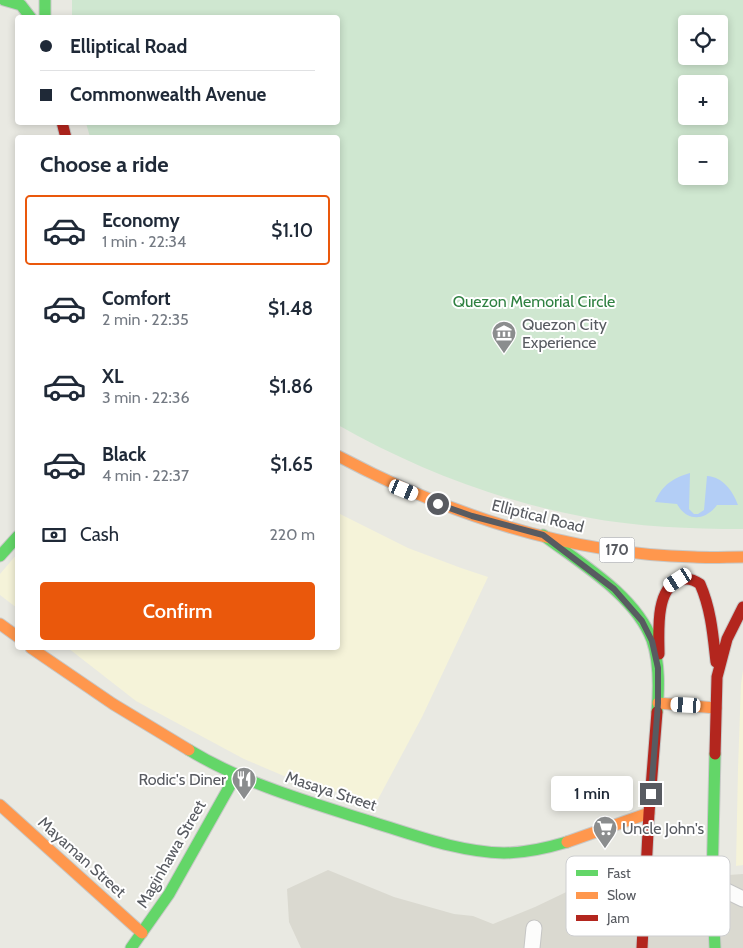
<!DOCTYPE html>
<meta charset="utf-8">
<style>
:root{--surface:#fff;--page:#f2f2f3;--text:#1f2937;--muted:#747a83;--line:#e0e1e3;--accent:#ea580c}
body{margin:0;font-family:Cabin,sans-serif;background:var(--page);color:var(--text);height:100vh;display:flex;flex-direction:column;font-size:19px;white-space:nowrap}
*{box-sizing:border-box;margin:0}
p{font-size:16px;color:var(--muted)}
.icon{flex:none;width:28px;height:28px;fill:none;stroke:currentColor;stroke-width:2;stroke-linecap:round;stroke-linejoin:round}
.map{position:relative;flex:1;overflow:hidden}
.side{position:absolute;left:15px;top:135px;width:325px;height:515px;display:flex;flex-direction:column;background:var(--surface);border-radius:5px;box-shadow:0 2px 8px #0003}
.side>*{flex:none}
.top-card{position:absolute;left:15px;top:15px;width:325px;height:110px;border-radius:5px;box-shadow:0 2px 8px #0003;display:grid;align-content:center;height:110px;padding:0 25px;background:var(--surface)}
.tools{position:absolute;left:678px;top:15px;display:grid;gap:10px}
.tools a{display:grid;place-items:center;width:50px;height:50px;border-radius:5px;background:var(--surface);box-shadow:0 2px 8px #0003;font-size:25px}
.end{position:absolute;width:22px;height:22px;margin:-11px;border:6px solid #585b61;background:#fff;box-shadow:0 0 0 2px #fff}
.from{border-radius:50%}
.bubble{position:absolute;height:35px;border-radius:5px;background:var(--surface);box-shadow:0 2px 8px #0003;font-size:16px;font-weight:600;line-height:35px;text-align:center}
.car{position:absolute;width:15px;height:30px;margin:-15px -8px;border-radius:6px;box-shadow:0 0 4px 1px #0007;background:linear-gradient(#fff 24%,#345 0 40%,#fff 0 76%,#345 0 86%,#fff 0)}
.top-card b{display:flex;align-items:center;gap:18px;height:48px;font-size:19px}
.top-card b+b{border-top:1px solid var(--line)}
.top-card i{width:12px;height:12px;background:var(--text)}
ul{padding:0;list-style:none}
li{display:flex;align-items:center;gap:15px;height:70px;margin:0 10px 8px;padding:0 15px;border:2px solid transparent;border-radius:5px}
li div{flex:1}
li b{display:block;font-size:19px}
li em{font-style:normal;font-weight:600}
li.on{border-color:var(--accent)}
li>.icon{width:45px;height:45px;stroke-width:1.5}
h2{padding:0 25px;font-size:22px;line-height:60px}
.pay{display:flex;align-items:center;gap:12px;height:55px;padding:0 25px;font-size:19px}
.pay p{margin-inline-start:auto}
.cta{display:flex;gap:10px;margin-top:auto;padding:10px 25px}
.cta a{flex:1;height:58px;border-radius:5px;background:var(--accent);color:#fff;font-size:20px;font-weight:600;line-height:58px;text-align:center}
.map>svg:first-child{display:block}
</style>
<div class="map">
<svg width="743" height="948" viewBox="0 0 743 948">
<rect width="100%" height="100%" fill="#e9e9e2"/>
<path fill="#f5f3d9" d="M 338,513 L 408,548 L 461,568 L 488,577 L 422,717 L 376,803 L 291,779 L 244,759 L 136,701 L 68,648 L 338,648 Z
M 17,554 L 17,608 L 0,595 L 0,574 Z
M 743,670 L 743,865 L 736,866 L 738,769 L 741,684 Z"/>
<path fill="#dad9d0" d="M 328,870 L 394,897 L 454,914 L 473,916 L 493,924 L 535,907 L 581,885 L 743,874 L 743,948 L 301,948 L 289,922 L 287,889 Z"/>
<path fill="#cfe7d0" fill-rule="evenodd" d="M 72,0 L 743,0 L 743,529 C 690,529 637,527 585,517 C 498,501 414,468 338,425 L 338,138 L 90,137 L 86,123 L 338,122 L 338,18 L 72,17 ZM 686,24 L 719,24 L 719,56 L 686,56 ZM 686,84 L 719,84 L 719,116 L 686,116 ZM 686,144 L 719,144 L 719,176 L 686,176 Z"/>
<path fill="#b3cef6" d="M 690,473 L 689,509 L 694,514 L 698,514 L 704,510 L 707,476 C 723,477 733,491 738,505 L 717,505 C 705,521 687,522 677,504 L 655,502 C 662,485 673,478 690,473 Z"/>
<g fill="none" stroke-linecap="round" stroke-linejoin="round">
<defs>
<path id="street" d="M 712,884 L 743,899
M 532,948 L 534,928"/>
<path id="fast" d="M 4,0 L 21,5 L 31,18
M 45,0 L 45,18
M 543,535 C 580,563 635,595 652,640 C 660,663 659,689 657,712
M 0,556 L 18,536
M 189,750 C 245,784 309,802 372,822 C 415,835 458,852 504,853 C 526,853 547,848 567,842
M 131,948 L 169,894 L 236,775
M 715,948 L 712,884 L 715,754"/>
<path id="slow" d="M 338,456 C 447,514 569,554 694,557 C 710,558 727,557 743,557
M 0,624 L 18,637
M 31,648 L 113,704 L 189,750
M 658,703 L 716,708
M 0,805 L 142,933
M 567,842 L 649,813"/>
<path id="jam" d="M 62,122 L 66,138
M 659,654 C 659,634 655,590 678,581 C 686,577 693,579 700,584 C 711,609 713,635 716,662
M 715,754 L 717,677 L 727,639 L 743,607
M 642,948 L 649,813 L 657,712"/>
</defs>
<use href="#street" stroke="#c5c5c4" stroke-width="17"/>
<use href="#fast" stroke="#c7c8c7" stroke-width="13"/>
<use href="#slow" stroke="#c7c8c7" stroke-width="13"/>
<use href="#jam" stroke="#c7c8c7" stroke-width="13"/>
<use href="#street" stroke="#fcfcfb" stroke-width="15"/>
<use href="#fast" stroke="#63d668" stroke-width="11"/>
<use href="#slow" stroke="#ff974d" stroke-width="11"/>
<use href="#jam" stroke="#b3261e" stroke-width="11"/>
</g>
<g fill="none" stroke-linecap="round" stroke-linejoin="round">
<path stroke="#585b61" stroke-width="6" d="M 438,504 L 472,516 L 543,535 L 614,589 L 642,621 L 652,641 L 658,668 L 658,703 L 651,794"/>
</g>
<defs>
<symbol id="museum-pin" viewBox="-11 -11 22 30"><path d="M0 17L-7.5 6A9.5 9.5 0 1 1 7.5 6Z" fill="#8b8d8e" stroke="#fff"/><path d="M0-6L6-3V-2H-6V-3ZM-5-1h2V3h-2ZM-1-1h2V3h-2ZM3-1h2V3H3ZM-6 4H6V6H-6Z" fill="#fff"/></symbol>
<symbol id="restaurant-pin" viewBox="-11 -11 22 30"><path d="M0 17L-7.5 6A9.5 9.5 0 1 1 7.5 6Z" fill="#8b8d8e" stroke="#fff"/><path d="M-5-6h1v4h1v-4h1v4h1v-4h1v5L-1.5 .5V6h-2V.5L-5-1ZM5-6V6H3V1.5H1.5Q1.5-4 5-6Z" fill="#fff"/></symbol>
<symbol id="supermarket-pin" viewBox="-11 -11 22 30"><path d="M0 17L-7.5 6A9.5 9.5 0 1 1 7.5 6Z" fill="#8b8d8e" stroke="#fff"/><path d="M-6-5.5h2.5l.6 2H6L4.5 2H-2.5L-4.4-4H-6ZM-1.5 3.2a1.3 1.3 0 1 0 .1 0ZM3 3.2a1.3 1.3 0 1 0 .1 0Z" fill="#fff"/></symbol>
</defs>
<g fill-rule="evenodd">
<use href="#museum-pin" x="490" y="319" width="28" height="38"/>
<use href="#restaurant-pin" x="230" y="765" width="28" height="38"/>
<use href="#supermarket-pin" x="591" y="814" width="28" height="38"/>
</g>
<g text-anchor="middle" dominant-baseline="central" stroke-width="4" stroke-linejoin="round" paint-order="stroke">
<rect fill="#fff" stroke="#8a8c90" stroke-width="1" x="599.5" y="537.5" width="35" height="25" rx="4"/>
<g font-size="15" font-weight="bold" fill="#585b61">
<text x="617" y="550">170</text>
</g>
<g font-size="16" fill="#2f8141" stroke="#fff">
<text x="534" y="301">Quezon Memorial Circle</text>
</g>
<g font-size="16" fill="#585b61" stroke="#fff" text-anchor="start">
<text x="522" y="324">Quezon City<tspan x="522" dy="18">Experience</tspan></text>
<text x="226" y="779" text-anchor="end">Rodic's Diner</text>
<text x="622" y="828">Uncle John's</text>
</g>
<g font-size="16" fill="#585b61" stroke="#fff">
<text transform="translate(538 516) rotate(14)">Elliptical Road</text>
<text transform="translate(331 791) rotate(18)">Masaya Street</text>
<text transform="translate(171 854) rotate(-60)">Maginhawa Street</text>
<text transform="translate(82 857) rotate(42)">Mayaman Street</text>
</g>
</g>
<rect x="566" y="856" width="164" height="80" rx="8" fill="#fff" stroke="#cdced0" stroke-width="1"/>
<rect x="576" y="870" width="22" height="6" fill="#63d668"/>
<rect x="576" y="892" width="22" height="7" fill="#ff974d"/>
<rect x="576" y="915" width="22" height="6" fill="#b3261e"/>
<g font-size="14" fill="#585b61">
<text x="607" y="878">Fast</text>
<text x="607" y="900">Slow</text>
<text x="607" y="923">Jam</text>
</g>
</svg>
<div class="tools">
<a><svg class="icon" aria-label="locate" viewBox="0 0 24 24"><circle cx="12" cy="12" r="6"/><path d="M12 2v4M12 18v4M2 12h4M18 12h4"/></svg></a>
<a>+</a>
<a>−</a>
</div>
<i class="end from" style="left:438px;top:504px"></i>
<i class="end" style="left:651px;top:794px"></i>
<div class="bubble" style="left:551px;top:776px;width:82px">1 min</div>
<i class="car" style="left:404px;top:490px;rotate:112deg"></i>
<i class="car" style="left:678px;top:580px;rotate:237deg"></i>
<i class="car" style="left:686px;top:705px;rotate:273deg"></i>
<div class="top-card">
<b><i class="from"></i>Elliptical Road</b>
<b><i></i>Commonwealth Avenue</b>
</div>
<section class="side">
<h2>Choose a ride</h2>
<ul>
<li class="on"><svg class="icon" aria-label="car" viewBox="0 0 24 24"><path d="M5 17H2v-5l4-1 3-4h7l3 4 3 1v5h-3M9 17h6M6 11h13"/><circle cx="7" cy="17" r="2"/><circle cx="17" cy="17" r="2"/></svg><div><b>Economy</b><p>1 min · 22:34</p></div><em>$1.10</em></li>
<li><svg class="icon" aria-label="car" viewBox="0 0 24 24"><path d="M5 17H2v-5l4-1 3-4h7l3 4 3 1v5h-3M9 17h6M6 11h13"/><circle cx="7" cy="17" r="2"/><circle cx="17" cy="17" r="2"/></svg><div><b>Comfort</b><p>2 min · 22:35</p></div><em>$1.48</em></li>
<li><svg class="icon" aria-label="car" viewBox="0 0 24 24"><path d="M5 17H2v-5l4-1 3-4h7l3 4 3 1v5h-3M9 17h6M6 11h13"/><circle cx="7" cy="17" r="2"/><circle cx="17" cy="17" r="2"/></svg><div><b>XL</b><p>3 min · 22:36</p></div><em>$1.86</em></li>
<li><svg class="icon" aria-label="car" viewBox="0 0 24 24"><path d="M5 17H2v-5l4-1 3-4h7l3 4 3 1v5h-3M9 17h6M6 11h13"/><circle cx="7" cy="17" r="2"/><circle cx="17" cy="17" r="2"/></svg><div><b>Black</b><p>4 min · 22:37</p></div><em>$1.65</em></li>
</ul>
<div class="pay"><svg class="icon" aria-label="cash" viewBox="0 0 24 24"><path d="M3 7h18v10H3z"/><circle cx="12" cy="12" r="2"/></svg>Cash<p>220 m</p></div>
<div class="cta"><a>Confirm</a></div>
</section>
</div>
